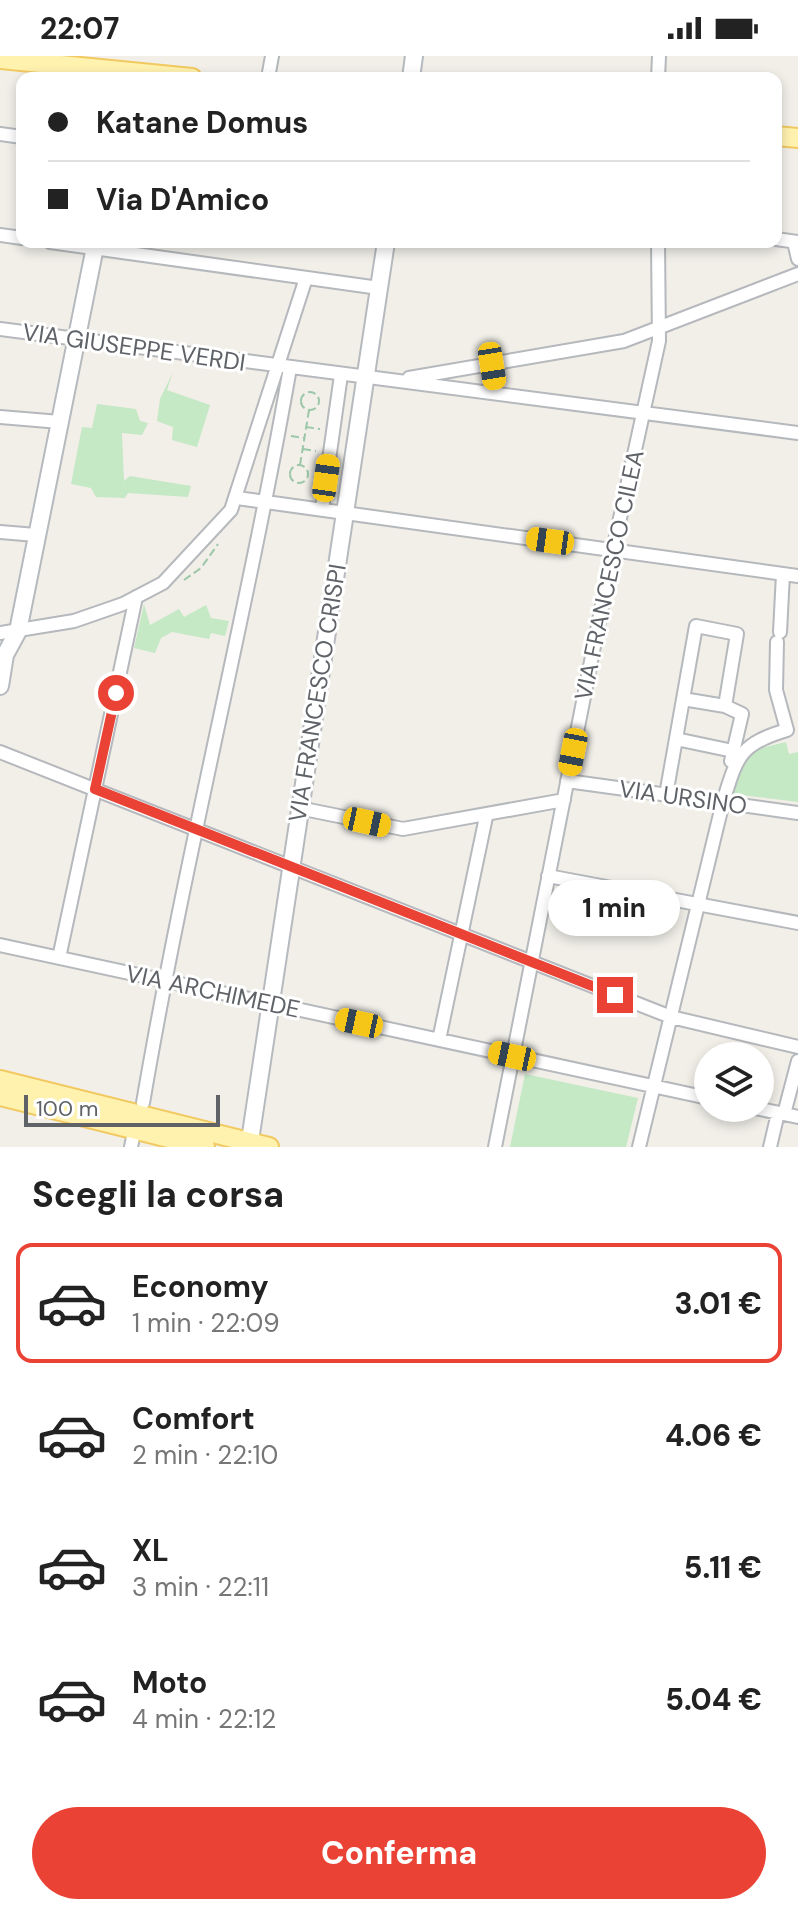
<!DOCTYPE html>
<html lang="it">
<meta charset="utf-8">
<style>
:root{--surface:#fff;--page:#f2f2f2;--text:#222;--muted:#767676;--line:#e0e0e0;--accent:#ea4335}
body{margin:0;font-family:"DM Sans",sans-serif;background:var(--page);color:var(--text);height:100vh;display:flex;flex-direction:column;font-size:30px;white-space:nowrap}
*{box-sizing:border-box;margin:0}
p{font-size:26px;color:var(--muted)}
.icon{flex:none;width:44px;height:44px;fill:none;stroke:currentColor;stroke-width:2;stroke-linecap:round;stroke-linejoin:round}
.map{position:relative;height:1091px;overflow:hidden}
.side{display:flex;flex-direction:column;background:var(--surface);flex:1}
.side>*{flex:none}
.hud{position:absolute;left:16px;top:16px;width:766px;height:176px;border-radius:16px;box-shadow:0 4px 12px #0003;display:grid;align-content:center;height:176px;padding:0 32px;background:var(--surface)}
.tools{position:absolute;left:694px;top:986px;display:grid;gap:16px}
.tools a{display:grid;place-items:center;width:80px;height:80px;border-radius:50%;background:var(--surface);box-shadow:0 4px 12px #0003;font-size:40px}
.scale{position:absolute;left:24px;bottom:20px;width:196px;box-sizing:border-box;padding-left:8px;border:4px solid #5f6368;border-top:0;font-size:22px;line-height:28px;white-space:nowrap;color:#5f6368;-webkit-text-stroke:6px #fff;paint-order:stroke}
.end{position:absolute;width:36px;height:36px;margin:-18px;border:10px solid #ea4335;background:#fff;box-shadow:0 0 0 4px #fff}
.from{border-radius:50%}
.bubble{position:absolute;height:56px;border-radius:28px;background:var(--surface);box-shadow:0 4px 12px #0003;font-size:26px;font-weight:800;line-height:56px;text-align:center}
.car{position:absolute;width:24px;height:48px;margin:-24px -12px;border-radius:10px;box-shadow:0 0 6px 2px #0007;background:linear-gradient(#f5c518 24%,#345 0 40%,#f5c518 0 76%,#345 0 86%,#f5c518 0)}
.hud b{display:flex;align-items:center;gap:28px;height:76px;font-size:30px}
.hud b+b{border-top:2px solid var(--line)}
.hud i{width:20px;height:20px;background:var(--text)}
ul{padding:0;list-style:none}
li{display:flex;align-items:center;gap:24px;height:120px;margin:0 16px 12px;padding:0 16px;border:4px solid transparent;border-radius:16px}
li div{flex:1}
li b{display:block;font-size:30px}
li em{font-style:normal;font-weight:800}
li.on{border-color:var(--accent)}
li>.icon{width:72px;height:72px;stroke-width:1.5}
h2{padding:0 32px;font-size:36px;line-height:96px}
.primary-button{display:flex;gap:16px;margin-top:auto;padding:16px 32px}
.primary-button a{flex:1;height:92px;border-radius:48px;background:var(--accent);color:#fff;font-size:32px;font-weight:800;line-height:92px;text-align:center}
.status{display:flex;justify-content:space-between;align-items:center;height:56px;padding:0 40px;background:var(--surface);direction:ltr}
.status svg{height:22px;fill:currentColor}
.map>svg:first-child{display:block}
</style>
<div class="status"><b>22:07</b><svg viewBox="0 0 49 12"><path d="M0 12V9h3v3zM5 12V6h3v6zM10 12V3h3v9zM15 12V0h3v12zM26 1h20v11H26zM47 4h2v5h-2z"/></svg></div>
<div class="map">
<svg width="798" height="1091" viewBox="0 0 798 1091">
<rect width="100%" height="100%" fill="#f1efe8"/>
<path fill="#c5e8c5" d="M 173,316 L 167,334 L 210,349 L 197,391 L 172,384 L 173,371 L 157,365 L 160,343 Z
M 97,348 L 136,353 L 140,365 L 148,367 L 142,379 L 122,377 L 124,425 L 130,420 L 191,430 L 188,441 L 128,437 L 125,442 L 96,441 L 91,432 L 71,428 L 82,371 L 92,372 Z
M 144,548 L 150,569 L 179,553 L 184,561 L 206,549 L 211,562 L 229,565 L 225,580 L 211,577 L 209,583 L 172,576 L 161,582 L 155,597 L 134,592 Z
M 786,686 L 789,698 L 798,696 L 798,746 L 733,738 L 746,696 Z
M 525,1018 L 638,1042 L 626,1091 L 510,1091 Z"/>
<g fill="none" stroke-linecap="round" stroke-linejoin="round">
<defs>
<path id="street" d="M 268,22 L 272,0
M 658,22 L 659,0
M 0,78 L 22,81
M 0,179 L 22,182
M 776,183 L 798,186
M 50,186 L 379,232
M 794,186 L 798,203
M 0,273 L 798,377
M 409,322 L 624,285 L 798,218
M 0,361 L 60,366
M 237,442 L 798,520
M 322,453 L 341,319
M 0,476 L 36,479
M 780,576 L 783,518
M 0,577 L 74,565 L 123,548 L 163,527 L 231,454 L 306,222
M 683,643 L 725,650 L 742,658 L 731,705
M 676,683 L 733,695
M 0,696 L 671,961 L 798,991
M 567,725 L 798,757
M 666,739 L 696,570 L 737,578 L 725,650
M 299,752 L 403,773 L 564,744
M 548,820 L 798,867
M 0,889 L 708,1042
M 59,902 L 136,541
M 439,984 L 486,761
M 143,1047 C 185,800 247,558 290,312
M 755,1052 L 798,1061
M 784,1058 L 798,1005
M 131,1091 L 136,1067
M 495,1091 L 613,494 L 659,285 L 658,186
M 639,1091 L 723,746 C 737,701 739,688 787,674 L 776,634 L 777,586
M 770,1091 L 778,1057"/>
<path id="secondary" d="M 411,22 L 414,0
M 0,630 L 5,599 L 18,575 L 96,186
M 249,1091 L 386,186"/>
<path id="primary" d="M 0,3 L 192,22
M 776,80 L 798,82
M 0,1024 L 269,1091
M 0,1040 L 205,1091"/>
</defs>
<use href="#street" stroke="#b5b8bc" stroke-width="16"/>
<use href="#secondary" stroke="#b6babf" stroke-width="20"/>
<use href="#primary" stroke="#f2c960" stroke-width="22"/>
<path stroke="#9cc7a9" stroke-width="2" stroke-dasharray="8 4" stroke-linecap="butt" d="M301 345a9 9 0 1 1 18 0a9 9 0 1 1-18 0Z
M 306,371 L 320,373
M 291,380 L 304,382
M 303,393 L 316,395
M 300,409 L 309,354
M290 418a9 9 0 1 1 18 0a9 9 0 1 1-18 0Z
M 184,524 L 201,512 L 218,488"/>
<use href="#street" stroke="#fff" stroke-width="12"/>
<use href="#secondary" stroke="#fff" stroke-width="16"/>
<use href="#primary" stroke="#fff2af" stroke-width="18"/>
</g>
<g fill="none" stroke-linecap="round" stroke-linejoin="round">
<path stroke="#ea4335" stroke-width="10" d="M 116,637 L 95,733 L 615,939"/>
</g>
<g text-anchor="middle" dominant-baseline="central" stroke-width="6" stroke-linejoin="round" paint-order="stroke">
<g font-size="24" fill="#5f6368" stroke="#fff">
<text transform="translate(134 291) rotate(8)">VIA GIUSEPPE VERDI</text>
<text transform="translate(609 519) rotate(-78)">VIA FRANCESCO CILEA</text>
<text transform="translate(317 637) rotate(-81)">VIA FRANCESCO CRISPI</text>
<text transform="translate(683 741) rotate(8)">VIA URSINO</text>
<text transform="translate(213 935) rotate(12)">VIA ARCHIMEDE</text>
</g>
</g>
</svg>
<div class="tools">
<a><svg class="icon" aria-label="layers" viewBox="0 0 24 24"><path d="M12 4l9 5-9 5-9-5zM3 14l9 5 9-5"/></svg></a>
</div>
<div class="scale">100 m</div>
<i class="end from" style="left:116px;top:637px"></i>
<i class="end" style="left:615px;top:939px"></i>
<div class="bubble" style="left:548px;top:824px;width:132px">1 min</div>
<i class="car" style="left:492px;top:310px;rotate:171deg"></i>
<i class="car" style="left:326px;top:422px;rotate:8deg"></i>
<i class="car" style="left:550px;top:485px;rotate:278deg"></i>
<i class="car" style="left:573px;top:696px;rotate:191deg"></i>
<i class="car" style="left:367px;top:766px;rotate:102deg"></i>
<i class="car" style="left:359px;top:967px;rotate:282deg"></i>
<i class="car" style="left:512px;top:1000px;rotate:282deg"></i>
<div class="hud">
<b><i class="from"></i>Katane Domus</b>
<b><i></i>Via D'Amico</b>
</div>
</div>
<section class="side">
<h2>Scegli la corsa</h2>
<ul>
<li class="on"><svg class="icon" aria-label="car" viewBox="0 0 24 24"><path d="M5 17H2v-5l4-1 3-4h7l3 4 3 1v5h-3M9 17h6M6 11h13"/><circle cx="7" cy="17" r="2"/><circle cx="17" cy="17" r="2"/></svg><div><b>Economy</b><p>1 min · 22:09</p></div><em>3.01 €</em></li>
<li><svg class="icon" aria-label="car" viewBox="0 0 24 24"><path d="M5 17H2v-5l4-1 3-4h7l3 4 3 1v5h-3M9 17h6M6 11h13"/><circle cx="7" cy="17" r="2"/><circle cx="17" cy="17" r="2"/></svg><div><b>Comfort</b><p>2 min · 22:10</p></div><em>4.06 €</em></li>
<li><svg class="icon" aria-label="car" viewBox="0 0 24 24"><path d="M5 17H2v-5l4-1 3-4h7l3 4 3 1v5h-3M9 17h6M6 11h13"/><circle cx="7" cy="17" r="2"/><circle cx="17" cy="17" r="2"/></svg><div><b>XL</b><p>3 min · 22:11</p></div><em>5.11 €</em></li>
<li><svg class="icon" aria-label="car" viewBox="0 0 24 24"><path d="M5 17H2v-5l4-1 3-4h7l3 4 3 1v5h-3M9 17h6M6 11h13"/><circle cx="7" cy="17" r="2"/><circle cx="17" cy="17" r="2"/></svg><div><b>Moto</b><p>4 min · 22:12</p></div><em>5.04 €</em></li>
</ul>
<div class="primary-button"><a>Conferma</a></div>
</section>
